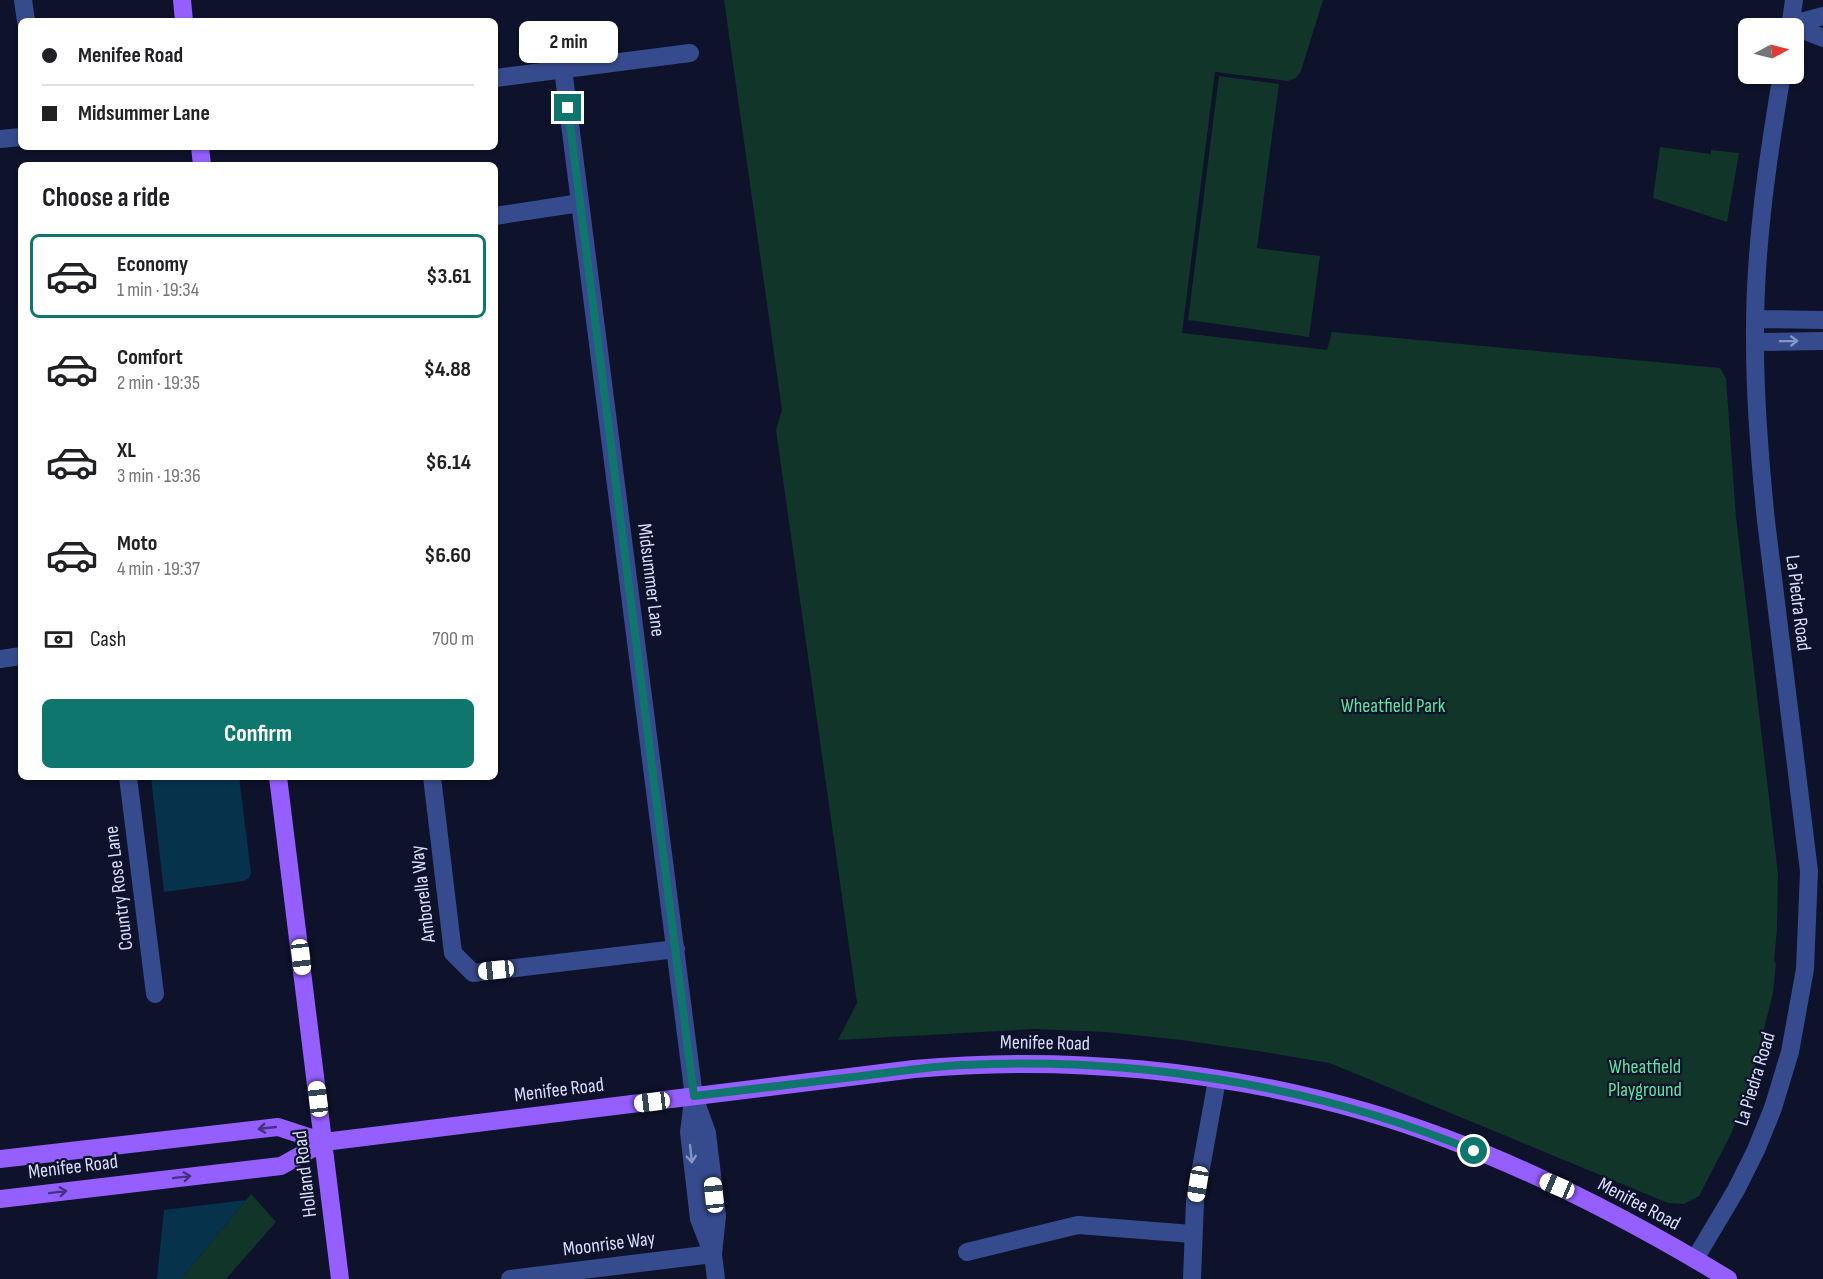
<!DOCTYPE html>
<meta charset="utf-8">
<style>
:root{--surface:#fff;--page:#f2f2f2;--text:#202124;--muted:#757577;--line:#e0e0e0;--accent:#0f766e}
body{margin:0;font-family:"Sofia Sans Condensed",sans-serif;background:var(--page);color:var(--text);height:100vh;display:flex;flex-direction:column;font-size:22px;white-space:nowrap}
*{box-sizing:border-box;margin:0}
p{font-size:20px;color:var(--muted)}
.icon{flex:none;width:33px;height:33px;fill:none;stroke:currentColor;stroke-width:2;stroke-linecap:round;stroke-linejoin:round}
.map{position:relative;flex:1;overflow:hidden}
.panel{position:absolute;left:18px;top:162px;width:480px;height:618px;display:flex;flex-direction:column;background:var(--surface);border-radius:9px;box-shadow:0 2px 4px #0004}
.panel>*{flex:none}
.hud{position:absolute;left:18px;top:18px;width:480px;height:132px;border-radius:9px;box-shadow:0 2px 4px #0004;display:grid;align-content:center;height:132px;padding:0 24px;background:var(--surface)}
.needle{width:39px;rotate:83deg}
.fabs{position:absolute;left:1738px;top:18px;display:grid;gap:12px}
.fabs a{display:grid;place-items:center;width:66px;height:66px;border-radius:9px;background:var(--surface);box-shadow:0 2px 4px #0004;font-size:30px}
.end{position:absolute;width:27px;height:27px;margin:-14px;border:8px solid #0f766e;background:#fff;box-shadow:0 0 0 3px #fff}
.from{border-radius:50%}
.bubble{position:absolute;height:42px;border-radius:9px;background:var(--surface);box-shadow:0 2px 4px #0004;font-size:20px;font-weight:700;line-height:42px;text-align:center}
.car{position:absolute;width:18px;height:36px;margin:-18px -9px;border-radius:8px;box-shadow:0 0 4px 2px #0007;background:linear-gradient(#fff 24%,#345 0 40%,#fff 0 76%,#345 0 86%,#fff 0)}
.hud b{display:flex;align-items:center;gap:21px;height:57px;font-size:22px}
.hud b+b{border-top:2px solid var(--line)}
.hud i{width:15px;height:15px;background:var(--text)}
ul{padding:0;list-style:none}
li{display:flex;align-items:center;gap:18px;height:84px;margin:0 12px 9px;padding:0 12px;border:3px solid transparent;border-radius:9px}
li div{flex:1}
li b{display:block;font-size:22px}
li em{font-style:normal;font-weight:700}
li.on{border-color:var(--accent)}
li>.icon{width:54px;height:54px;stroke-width:1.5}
h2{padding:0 24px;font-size:27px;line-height:72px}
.pay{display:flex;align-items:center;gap:15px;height:66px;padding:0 24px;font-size:22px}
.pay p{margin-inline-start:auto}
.button{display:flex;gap:12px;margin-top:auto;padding:12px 24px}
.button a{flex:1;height:69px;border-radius:9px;background:var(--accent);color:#fff;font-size:24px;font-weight:700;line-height:69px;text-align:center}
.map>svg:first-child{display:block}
</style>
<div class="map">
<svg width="1823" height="1279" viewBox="0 0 1823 1279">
<rect width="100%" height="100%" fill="#0e122a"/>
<path fill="#113529" d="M 724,0 L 1323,0 L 1301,71 L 1296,78 L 1288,81 L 1215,72 L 1182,333 L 1327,350 L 1332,332 L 1720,368 L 1726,378 L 1736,517 L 1778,874 L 1777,929 L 1774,962 L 1776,963 L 1773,993 L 1749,1089 L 1731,1134 L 1699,1196 L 1684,1204 L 1668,1203 L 1354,1073 L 1329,1063 L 1258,1051 L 1181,1040 L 1106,1032 L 1034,1029 L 838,1040 L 857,1003 L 776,430 L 782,410 Z
M 1219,76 L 1279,84 L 1257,248 L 1320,256 L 1309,337 L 1188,320 Z
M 1660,147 L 1711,154 L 1711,150 L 1739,153 L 1727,222 L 1653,198 Z
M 251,1194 L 276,1222 L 226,1279 L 181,1279 Z"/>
<path fill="#06334b" d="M 151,777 L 239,777 L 251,873 L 249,878 L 244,881 L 164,892 Z
M 246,1200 L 181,1279 L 157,1279 L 164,1210 Z"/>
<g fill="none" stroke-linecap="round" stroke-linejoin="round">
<path stroke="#364b8d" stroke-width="18" d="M 23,0 L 26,21
M 1790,25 L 1823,38
M 1790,25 L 1823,16
M 1790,28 L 1794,0
M 563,69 L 694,1097 L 707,1133 L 717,1216 L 713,1254 L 716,1279
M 495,78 L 690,53
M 0,139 L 21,137
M 495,216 L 580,203
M 1755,319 L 1823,320
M 1755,342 L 1823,341
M 0,659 L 21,656
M 128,777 L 155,994
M 432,777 L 453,953 L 473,973 L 676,949
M 693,1100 L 689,1132 L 699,1219 L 712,1252
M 967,1252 L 1078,1225 L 1192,1234
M 1695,1259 L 1736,1190 L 1756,1150 L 1773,1108 L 1790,1052 L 1805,969 L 1809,871 L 1766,521 C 1760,462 1755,402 1755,343 C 1754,252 1767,162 1782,74
M 510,1279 L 713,1254
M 1192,1279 L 1195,1201 L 1217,1080"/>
<path stroke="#955fff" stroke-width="18" d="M 182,0 L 184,21
M 200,147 L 202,165
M 278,777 L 340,1279
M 0,1159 L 278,1127 L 324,1142
M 0,1199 L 281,1166 L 324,1142 L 914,1069 C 1065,1055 1222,1070 1367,1112 C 1493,1149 1616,1211 1728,1279"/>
</g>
<defs><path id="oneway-shaft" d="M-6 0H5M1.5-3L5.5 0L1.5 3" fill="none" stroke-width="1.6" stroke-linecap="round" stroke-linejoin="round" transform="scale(1.5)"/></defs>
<g stroke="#8794c6">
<use href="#oneway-shaft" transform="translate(1789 341) rotate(-1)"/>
<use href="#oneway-shaft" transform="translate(691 1154) rotate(84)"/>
</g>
<g stroke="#44317f">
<use href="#oneway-shaft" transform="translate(267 1128) rotate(174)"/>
<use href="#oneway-shaft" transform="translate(182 1177) rotate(-7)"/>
<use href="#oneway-shaft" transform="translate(58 1192) rotate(-7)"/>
</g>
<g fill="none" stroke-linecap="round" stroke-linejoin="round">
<path stroke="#0f766e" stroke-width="8" d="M 568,108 L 694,1096 C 753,1089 811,1082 870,1075 C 901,1071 933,1066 964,1065 C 1134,1056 1318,1086 1474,1151"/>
</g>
<g text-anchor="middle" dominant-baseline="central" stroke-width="4.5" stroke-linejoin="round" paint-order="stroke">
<g font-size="20" fill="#d8deff" stroke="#0e122a">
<text transform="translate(651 580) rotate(83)">Midsummer Lane</text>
<text transform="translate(1798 603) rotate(83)">La Piedra Road</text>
<text transform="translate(119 888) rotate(-97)">Country Rose Lane</text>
<text transform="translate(423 894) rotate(-97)">Amborella Way</text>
<text transform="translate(1045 1043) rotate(1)">Menifee Road</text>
<text transform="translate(1755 1079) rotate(-73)">La Piedra Road</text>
<text transform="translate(559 1090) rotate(-7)">Menifee Road</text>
<text transform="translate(73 1167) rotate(-7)">Menifee Road</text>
<text transform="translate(305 1174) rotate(-97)">Holland Road</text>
<text transform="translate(1639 1204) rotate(28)">Menifee Road</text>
<text transform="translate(609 1244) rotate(-7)">Moonrise Way</text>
</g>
<g font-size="20" fill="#5ae99c" stroke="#0e122a">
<text x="1393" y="706">Wheatfield Park</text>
<text x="1645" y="1067">Wheatfield<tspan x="1645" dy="23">Playground</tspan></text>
</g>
</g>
</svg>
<div class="fabs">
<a><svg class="needle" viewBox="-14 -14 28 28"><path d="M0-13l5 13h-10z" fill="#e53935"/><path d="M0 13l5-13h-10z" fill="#757577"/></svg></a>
</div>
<i class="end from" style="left:1474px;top:1151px"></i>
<i class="end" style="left:568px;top:108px"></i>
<div class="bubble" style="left:519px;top:21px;width:99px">2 min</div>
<i class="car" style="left:301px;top:957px;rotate:173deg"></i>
<i class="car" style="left:496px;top:970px;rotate:264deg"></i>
<i class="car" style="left:318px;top:1099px;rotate:353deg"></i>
<i class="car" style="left:652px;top:1102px;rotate:263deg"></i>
<i class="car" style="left:1198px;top:1184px;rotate:189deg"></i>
<i class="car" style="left:1557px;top:1186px;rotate:293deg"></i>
<i class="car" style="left:714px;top:1195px;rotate:354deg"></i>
<div class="hud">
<b><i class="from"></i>Menifee Road</b>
<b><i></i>Midsummer Lane</b>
</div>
<section class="panel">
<h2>Choose a ride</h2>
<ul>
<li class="on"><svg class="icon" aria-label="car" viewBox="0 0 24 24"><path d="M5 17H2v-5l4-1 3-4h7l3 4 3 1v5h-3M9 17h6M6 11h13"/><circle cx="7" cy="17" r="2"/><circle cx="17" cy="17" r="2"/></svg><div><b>Economy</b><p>1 min · 19:34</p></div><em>$3.61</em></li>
<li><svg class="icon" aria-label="car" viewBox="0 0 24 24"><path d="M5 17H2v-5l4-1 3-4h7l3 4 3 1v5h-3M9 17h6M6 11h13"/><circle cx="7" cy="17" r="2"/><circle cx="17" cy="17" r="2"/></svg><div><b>Comfort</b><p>2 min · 19:35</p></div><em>$4.88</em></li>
<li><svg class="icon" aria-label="car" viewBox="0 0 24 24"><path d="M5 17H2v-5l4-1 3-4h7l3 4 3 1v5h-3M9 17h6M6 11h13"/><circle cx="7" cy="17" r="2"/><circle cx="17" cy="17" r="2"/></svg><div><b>XL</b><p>3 min · 19:36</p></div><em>$6.14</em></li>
<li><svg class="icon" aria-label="car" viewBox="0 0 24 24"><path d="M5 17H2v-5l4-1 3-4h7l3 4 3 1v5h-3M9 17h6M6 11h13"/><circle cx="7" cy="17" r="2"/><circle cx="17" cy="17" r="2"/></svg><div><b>Moto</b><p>4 min · 19:37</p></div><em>$6.60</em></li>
</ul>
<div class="pay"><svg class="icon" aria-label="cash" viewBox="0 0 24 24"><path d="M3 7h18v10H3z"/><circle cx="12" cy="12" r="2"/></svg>Cash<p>700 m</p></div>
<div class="button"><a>Confirm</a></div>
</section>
</div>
